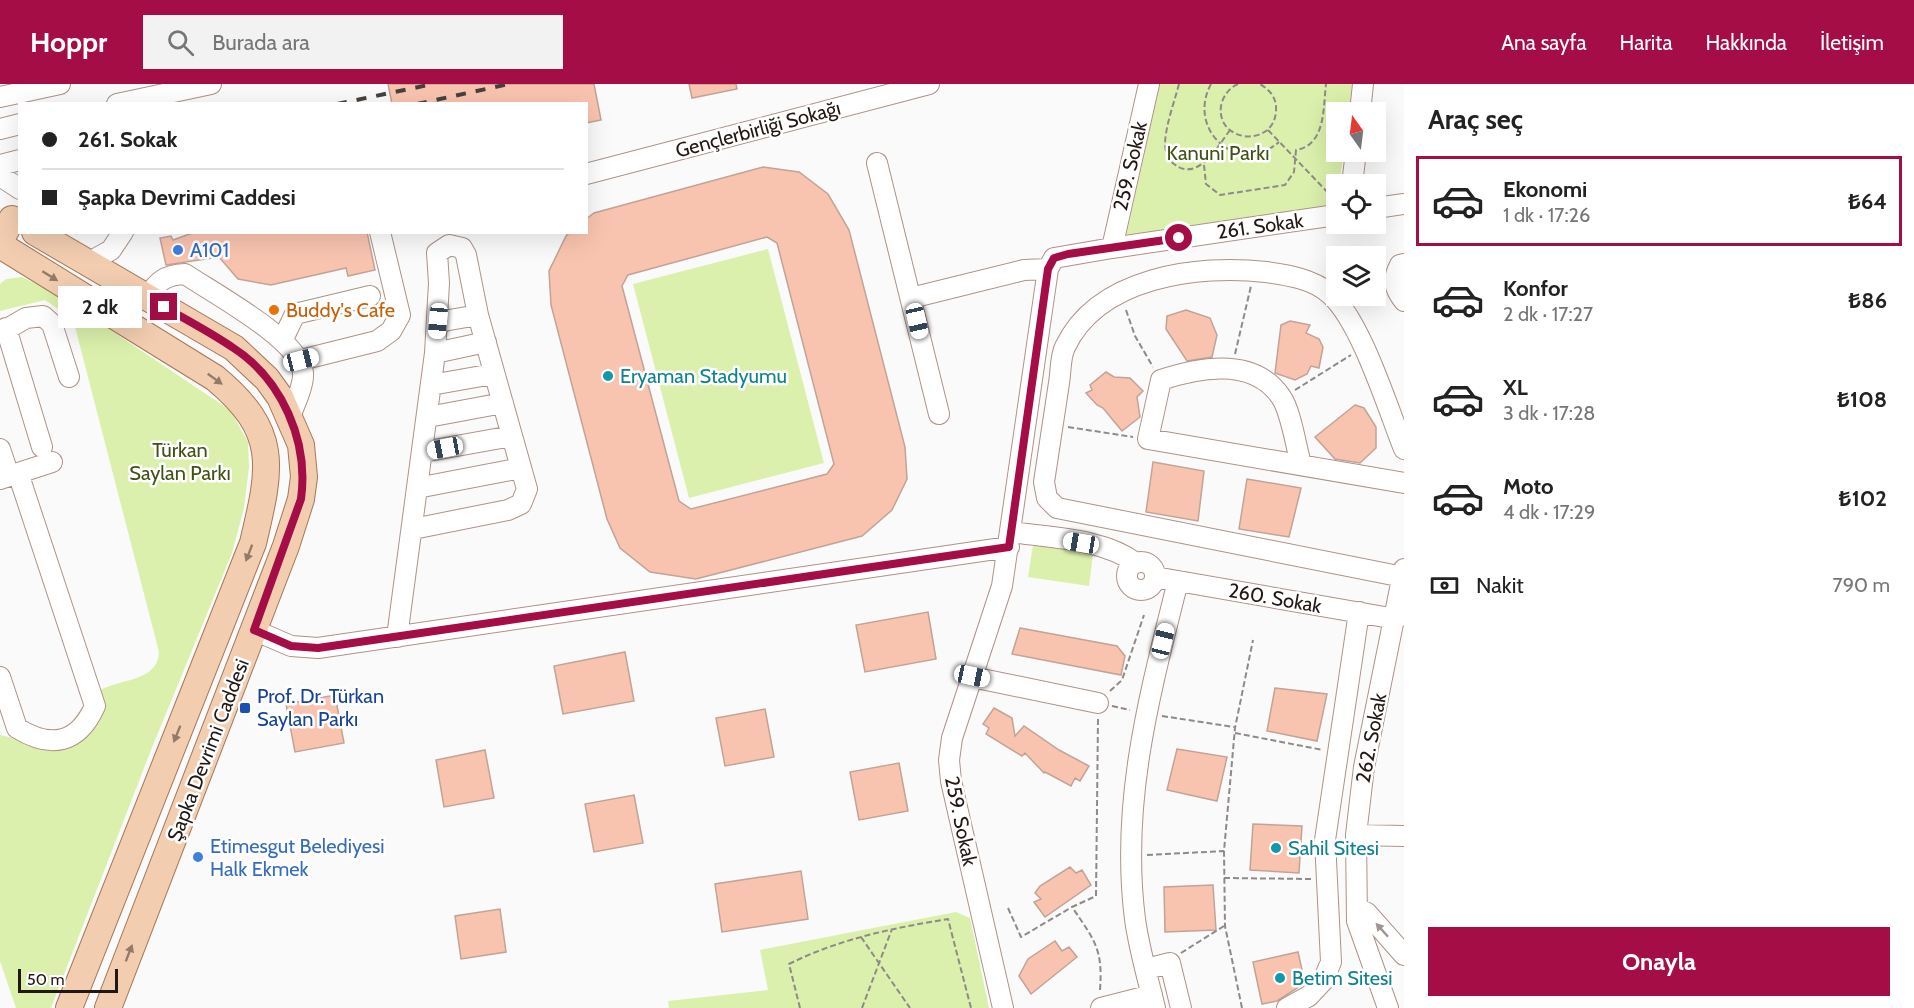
<!DOCTYPE html>
<html lang="tr">
<meta charset="utf-8">
<style>
:root{--surface:#fff;--page:#f2f2f2;--text:#222;--muted:#767676;--line:#e0e0e0;--accent:#a50d46}
body{margin:0;font-family:Cabin,sans-serif;background:var(--page);color:var(--text);height:100vh;display:flex;flex-direction:column;font-size:22px;white-space:nowrap}
*{box-sizing:border-box;margin:0}
p{font-size:20px;color:var(--muted)}
.icon{flex:none;width:33px;height:33px;fill:none;stroke:currentColor;stroke-width:2;stroke-linecap:round;stroke-linejoin:round}
.map{position:relative;flex:1;overflow:hidden}
.drawer{display:flex;flex-direction:column;background:var(--surface);width:510px}
.drawer>*{flex:none}
.banner{position:absolute;left:18px;top:18px;width:570px;height:132px;border-radius:0px;box-shadow:0 6px 24px #0002;display:grid;align-content:center;height:132px;padding:0 24px;background:var(--surface)}
.needle{width:39px;rotate:346deg}
.fabs{position:absolute;left:1326px;top:18px;display:grid;gap:12px}
.fabs a{display:grid;place-items:center;width:60px;height:60px;border-radius:0px;background:var(--surface);box-shadow:0 6px 24px #0002;font-size:30px}
.scale{position:absolute;left:18px;bottom:15px;width:100px;box-sizing:border-box;padding-left:6px;border:3px solid #221713;border-top:0;font-size:16px;line-height:21px;white-space:nowrap;color:#221713;-webkit-text-stroke:4px #fff;paint-order:stroke}
.end{position:absolute;width:27px;height:27px;margin:-14px;border:8px solid #a50d46;background:#fff;box-shadow:0 0 0 3px #fff}
.from{border-radius:50%}
.bubble{position:absolute;height:42px;border-radius:0px;background:var(--surface);box-shadow:0 6px 24px #0002;font-size:20px;font-weight:700;line-height:42px;text-align:center}
.car{position:absolute;width:18px;height:36px;margin:-18px -9px;border-radius:8px;box-shadow:0 0 4px 2px #0007;background:linear-gradient(#fff 24%,#345 0 40%,#fff 0 76%,#345 0 86%,#fff 0)}
.banner b{display:flex;align-items:center;gap:21px;height:57px;font-size:22px}
.banner b+b{border-top:2px solid var(--line)}
.banner i{width:15px;height:15px;background:var(--text)}
ul{padding:0;list-style:none}
li{display:flex;align-items:center;gap:18px;height:90px;margin:0 12px 9px;padding:0 12px;border:3px solid transparent;border-radius:0px}
li div{flex:1}
li b{display:block;font-size:22px}
li em{font-style:normal;font-weight:700}
li.on{border-color:var(--accent)}
li>.icon{width:54px;height:54px;stroke-width:1.5}
h2{padding:0 24px;font-size:27px;line-height:72px}
.pay{display:flex;align-items:center;gap:15px;height:66px;padding:0 24px;font-size:22px}
.pay p{margin-inline-start:auto}
.cta{display:flex;gap:12px;margin-top:auto;padding:12px 24px}
.cta a{flex:1;height:69px;border-radius:0px;background:var(--accent);color:#fff;font-size:24px;font-weight:700;line-height:69px;text-align:center}
header{display:flex;align-items:center;gap:36px;box-sizing:border-box;height:84px;padding:0 30px;background:var(--accent);color:#fff}
header strong{font-size:28px}
nav{display:flex;gap:33px;margin-inline-start:auto;font-size:21px}
.search{width:420px;height:54px;background:var(--page);display:flex;align-items:center;gap:15px;box-sizing:border-box;padding:0 21px;border-radius:0px;color:var(--muted);font-size:22px}
main{display:flex;flex:1;min-height:0}
.map>svg:first-child{display:block}
</style>
<header>
<strong>Hoppr</strong>
<div class="search"><svg class="icon" aria-label="search" viewBox="0 0 24 24"><circle cx="10" cy="10" r="6"/><path d="M15 15l6 6"/></svg>Burada ara</div>
<nav><a>Ana sayfa</a><a>Harita</a><a>Hakkında</a><a>İletişim</a></nav>
</header>
<main>
<div class="map">
<svg width="1404" height="924" viewBox="0 0 1404 924">
<rect width="100%" height="100%" fill="#fafafa"/>
<path fill="#dbf0ac" d="M 1160,0 L 1352,0 L 1349,28 L 1336,28 L 1336,68 L 1344,68 L 1339,100 L 1336,100 L 1336,124 L 1126,153 Z
M 768,165 L 824,379 L 689,414 L 633,200 Z
M 22,193 L 55,209 L 230,326 L 248,358 L 249,383 L 244,424 L 232,469 L 151,666 L 51,924 L 16,924 L 0,877 L 0,651 L 53,663 C 64,650 85,616 97,608 C 118,594 158,599 159,568 L 73,235 L 45,216 L 0,227 L 0,200 L 6,195 Z
M 1033,461 L 1093,470 L 1089,502 L 1028,493 Z
M 956,828 L 970,834 L 989,924 L 669,924 L 668,917 L 768,906 L 760,866 Z"/>
<path fill="#f9c4af" stroke="#c1a397" stroke-width="1.5" fill-rule="evenodd" d="M 388,0 L 594,0 L 601,36 L 586,39 L 586,20 L 392,20 Z
M 689,0 L 736,0 L 737,5 L 692,14 Z
M 763,83 L 799,88 L 828,110 L 849,146 L 905,363 L 907,395 L 892,426 L 862,452 L 696,495 L 650,488 L 620,464 L 607,435 L 551,221 L 549,187 L 566,152 L 570,148 L 586,148 L 586,135 L 594,129 ZM 767,153 L 777,159 L 834,380 L 827,390 L 691,425 L 679,417 L 622,202 L 628,191 Z
M 195,148 L 367,148 L 375,186 L 348,192 L 346,184 L 271,201 L 238,195 L 219,173 L 166,181 L 160,154 L 171,152 L 173,156 Z
M 1186,226 L 1210,234 L 1217,251 L 1212,273 L 1187,277 L 1166,245 L 1167,232 Z
M 1290,237 L 1310,241 L 1306,249 L 1319,255 L 1323,263 L 1319,284 L 1311,282 L 1307,290 L 1295,296 L 1275,289 L 1281,241 Z
M 1106,288 L 1114,293 L 1130,294 L 1143,307 L 1137,313 L 1140,333 L 1122,347 L 1103,324 L 1097,321 L 1086,309 L 1092,306 L 1090,301 Z
M 1355,321 L 1364,324 L 1376,343 L 1376,364 L 1360,379 L 1335,375 L 1315,353 Z
M 1153,378 L 1204,387 L 1198,437 L 1146,428 Z
M 1247,395 L 1301,404 L 1289,453 L 1239,445 Z
M 928,528 L 936,575 L 865,588 L 856,541 Z
M 1020,544 L 1117,562 L 1125,572 L 1121,591 L 1012,570 Z
M 625,568 L 634,617 L 563,630 L 554,582 Z
M 1275,604 L 1327,610 L 1317,657 L 1267,647 Z
M 335,611 L 344,659 L 295,668 L 286,620 Z
M 994,624 L 1012,634 L 1015,652 L 1024,642 L 1059,666 L 1089,682 L 1080,697 L 1075,694 L 1071,702 L 1045,688 L 1044,689 L 1025,669 L 1022,672 L 986,650 L 989,644 L 983,640 Z
M 765,625 L 774,673 L 725,682 L 716,634 Z
M 1177,665 L 1227,673 L 1217,717 L 1167,706 Z
M 485,666 L 494,714 L 444,723 L 436,676 Z
M 899,679 L 908,727 L 859,736 L 850,688 Z
M 634,711 L 643,759 L 594,768 L 585,720 Z
M 1253,740 L 1302,742 L 1299,789 L 1250,786 Z
M 1070,783 L 1076,789 L 1082,786 L 1091,801 L 1045,833 L 1034,818 L 1041,815 L 1035,809 L 1040,802 Z
M 801,787 L 808,835 L 722,848 L 715,800 Z
M 1213,801 L 1216,846 L 1165,848 L 1164,803 Z
M 500,825 L 506,868 L 461,875 L 455,832 Z
M 1055,857 L 1062,867 L 1069,863 L 1077,873 L 1031,910 L 1019,892 L 1028,875 Z
M 1298,868 L 1305,899 L 1277,917 L 1262,920 L 1253,878 Z"/>
<g fill="none" stroke-linecap="round" stroke-linejoin="round">
<defs>
<path id="minor" d="M 0,13 L 60,0
M 117,20 L 211,0
M 1360,28 L 1363,0
M 0,45 L 20,40
M 877,79 L 939,330
M 0,81 L 20,76
M 586,90 L 929,0
M 0,92 L 20,105
M 1352,100 L 1356,68
M 1376,124 L 1404,120
M 1112,164 L 1336,131
M 88,179 L 111,166 L 123,148
M 1404,180 L 1400,181 C 1392,196 1394,204 1404,217
M 147,213 C 158,197 165,191 185,190 C 213,209 301,256 303,289 C 304,302 294,321 290,333
M 911,214 L 1024,186 L 1048,185
M 438,238 L 478,231
M 6,244 L 42,363
M 0,249 L 26,234 L 43,232 L 52,240 L 69,293
M 283,255 L 295,230 L 370,212
M 435,269 L 486,258
M 301,276 L 377,257 L 391,247 L 400,231 L 380,148
M 431,301 L 493,290
M 428,333 L 503,319
M 0,365 L 9,392
M 423,368 L 512,352
M 1301,380 C 1296,363 1291,327 1281,313 C 1254,273 1200,283 1161,296 L 1148,355 L 1404,399
M 0,395 L 52,378
M 417,404 L 521,384
M 1011,448 C 1051,454 1102,454 1136,479
M1127 492a14 14 0 1 1 28 0a14 14 0 1 1-28 0Z
M 1155,493 L 1396,535
M 1403,493 L 1057,424 L 1047,414 L 1044,398 C 1049,365 1054,332 1059,299 C 1061,288 1060,273 1065,263 C 1098,193 1198,180 1266,188 C 1288,191 1313,195 1330,210 C 1361,237 1388,325 1404,365
M 254,546 L 291,562 L 318,564 L 1009,463
M 397,553 L 435,269 L 439,199 L 437,169 L 449,161 L 462,164 L 466,171 L 478,231 L 527,405 L 521,420 L 508,426 L 413,445
M 0,593 L 17,644 C 51,665 78,660 95,622 L 18,389
M 972,593 L 1098,619
M 1356,751 L 1404,752
M 1359,825 L 1367,829 L 1404,871
M 1146,885 L 1170,879 L 1181,924
M 1003,924 L 951,697 L 949,676 L 952,654 L 1002,502 L 1048,185 L 1054,174 L 1112,164 L 1149,0
M 1101,924 L 1152,911
M 1155,924 C 1148,895 1139,865 1135,835 C 1120,718 1150,609 1178,497
M 1287,924 L 1309,912 L 1323,897 L 1331,878 L 1325,756 L 1359,528
M 1388,924 L 1357,837 L 1356,751 L 1364,683 L 1404,485"/>
<path id="major" d="M 35,148 L 234,264 L 267,295 L 280,313 L 301,361 L 304,393 L 301,415 L 286,462 L 108,924
M 0,157 L 12,135
M 0,161 L 215,294 C 280,348 271,383 253,459 L 69,924"/>
</defs>
<use href="#minor" stroke="#af9286" stroke-width="22"/>
<use href="#major" stroke="#a37857" stroke-width="28"/>
<path stroke="#8f8a88" stroke-width="2" stroke-dasharray="6 3" stroke-linecap="butt" d="M 1179,0 C 1174,19 1166,40 1165,59 C 1165,67 1168,76 1174,80 C 1198,99 1218,62 1230,46
M 1211,0 C 1186,46 1238,93 1279,58
M 1238,0 C 1229,4 1223,12 1221,22 C 1216,59 1274,64 1276,27 C 1277,14 1270,6 1260,0
M 1268,46 L 1334,115
M 1204,81 L 1206,100 L 1220,111 L 1285,101 L 1294,88 L 1296,66 C 1326,61 1323,24 1326,0
M 1126,226 L 1135,252 L 1153,283
M 1235,270 L 1251,202
M 1295,306 L 1351,271
M 1068,343 L 1133,353
M 1110,607 L 1122,596 L 1144,531
M 1112,622 L 1130,626
M 1162,632 L 1234,643
M 1098,635 L 1096,812 L 1072,823 C 1095,857 1103,865 1100,906
M 1235,649 L 1323,666
M 1147,771 L 1224,767
M 1224,794 L 1311,795
M 1008,824 L 1021,853 L 1072,823
M 861,853 L 910,924
M 1181,869 L 1224,842
M 800,924 L 789,880 C 839,855 893,844 948,835 L 971,924
M 862,924 L 892,845
M 1242,924 L 1225,842 L 1224,767 L 1235,644 L 1253,556"/>
<use href="#minor" stroke="#fff" stroke-width="20"/>
<use href="#major" stroke="#f2cdb0" stroke-width="26"/>
<path stroke="#49403d" stroke-width="4" stroke-dasharray="10 10" stroke-linecap="butt" d="M 337,20 L 433,0
M 417,20 L 509,0"/>
</g>
<defs><path id="oneway-solid" d="M-6-.8H1V-3.2L6.5 0L1 3.2V.8H-6Z" transform="scale(1.5)"/></defs>
<g fill="#947b69">
<use href="#oneway-solid" transform="translate(50 192) rotate(32)"/>
<use href="#oneway-solid" transform="translate(215 295) rotate(36)"/>
<use href="#oneway-solid" transform="translate(249 469) rotate(111)"/>
<use href="#oneway-solid" transform="translate(177 650) rotate(112)"/>
<use href="#oneway-solid" transform="translate(129 869) rotate(-69)"/>
</g>
<use fill="#9c9795" href="#oneway-solid" transform="translate(1382 846) rotate(-132)"/>
<g fill="none" stroke-linecap="round" stroke-linejoin="round">
<path stroke="#a50d46" stroke-width="8" d="M 164,223 C 187,236 210,248 232,263 C 282,295 309,357 301,415 L 254,546 L 291,562 L 318,564 L 1009,463 L 1048,185 L 1054,174 L 1068,170 L 1179,154"/>
</g>
<g fill="#3f7fe0" stroke="#fff" stroke-width="2">
<circle cx="178" cy="166" r="6"/>
<circle cx="198" cy="773" r="6"/>
</g>
<circle fill="#e8710a" stroke="#fff" stroke-width="2" cx="274" cy="226" r="6"/>
<g fill="#0f9aa8" stroke="#fff" stroke-width="2">
<circle cx="608" cy="292" r="6"/>
<circle cx="1276" cy="764" r="6"/>
<circle cx="1280" cy="894" r="6"/>
</g>
<rect fill="#1a4fb4" stroke="#fff" stroke-width="2" x="239" y="618" width="12" height="12" rx="3"/>
<g text-anchor="middle" dominant-baseline="central" stroke-width="5" stroke-linejoin="round" paint-order="stroke">
<g font-size="20" fill="#221713" stroke="#fff">
<text transform="translate(758 45) rotate(-15)">Gençlerbirliği Sokağı</text>
<text transform="translate(1130 82) rotate(-77)">259. Sokak</text>
<text transform="translate(1260 142) rotate(-8)">261. Sokak</text>
<text transform="translate(1275 514) rotate(10)">260. Sokak</text>
<text transform="translate(1371 654) rotate(-79)">262. Sokak</text>
<text transform="translate(208 666) rotate(-69)">Şapka Devrimi Caddesi</text>
<text transform="translate(961 737) rotate(78)">259. Sokak</text>
</g>
<g font-size="20" fill="#425013" stroke="#fff">
<text x="1218" y="69">Kanuni Parkı</text>
<text x="180" y="366">Türkan<tspan x="180" dy="23">Saylan Parkı</tspan></text>
</g>
<g font-size="20" fill="#366cbe" stroke="#fff" text-anchor="start">
<text x="190" y="166">A101</text>
<text x="210" y="762">Etimesgut Belediyesi<tspan x="210" dy="23">Halk Ekmek</tspan></text>
</g>
<g font-size="20" fill="#c56008" stroke="#fff" text-anchor="start">
<text x="286" y="226">Buddy's Cafe</text>
</g>
<g font-size="20" fill="#0d838f" stroke="#fff" text-anchor="start">
<text x="620" y="292">Eryaman Stadyumu</text>
<text x="1288" y="764">Sahil Sitesi</text>
<text x="1292" y="894">Betim Sitesi</text>
</g>
<g font-size="20" fill="#164399" stroke="#fff" text-anchor="start">
<text x="257" y="612">Prof. Dr. Türkan<tspan x="257" dy="23">Saylan Parkı</tspan></text>
</g>
</g>
</svg>
<div class="fabs">
<a><svg class="needle" viewBox="-14 -14 28 28"><path d="M0-13l5 13h-10z" fill="#e53935"/><path d="M0 13l5-13h-10z" fill="#767676"/></svg></a>
<a><svg class="icon" aria-label="locate" viewBox="0 0 24 24"><circle cx="12" cy="12" r="6"/><path d="M12 2v4M12 18v4M2 12h4M18 12h4"/></svg></a>
<a><svg class="icon" aria-label="layers" viewBox="0 0 24 24"><path d="M12 4l9 5-9 5-9-5zM3 14l9 5 9-5"/></svg></a>
</div>
<div class="scale">50 m</div>
<i class="end from" style="left:1179px;top:154px"></i>
<i class="end" style="left:164px;top:223px"></i>
<div class="bubble" style="left:58px;top:202px;width:84px">2 dk</div>
<i class="car" style="left:438px;top:237px;rotate:185deg"></i>
<i class="car" style="left:917px;top:237px;rotate:167deg"></i>
<i class="car" style="left:301px;top:276px;rotate:76deg"></i>
<i class="car" style="left:445px;top:364px;rotate:259deg"></i>
<i class="car" style="left:1081px;top:459px;rotate:279deg"></i>
<i class="car" style="left:1163px;top:557px;rotate:14deg"></i>
<i class="car" style="left:972px;top:592px;rotate:102deg"></i>
<div class="banner">
<b><i class="from"></i>261. Sokak</b>
<b><i></i>Şapka Devrimi Caddesi</b>
</div>
</div>
<section class="drawer">
<h2>Araç seç</h2>
<ul>
<li class="on"><svg class="icon" aria-label="car" viewBox="0 0 24 24"><path d="M5 17H2v-5l4-1 3-4h7l3 4 3 1v5h-3M9 17h6M6 11h13"/><circle cx="7" cy="17" r="2"/><circle cx="17" cy="17" r="2"/></svg><div><b>Ekonomi</b><p>1 dk · 17:26</p></div><em>₺64</em></li>
<li><svg class="icon" aria-label="car" viewBox="0 0 24 24"><path d="M5 17H2v-5l4-1 3-4h7l3 4 3 1v5h-3M9 17h6M6 11h13"/><circle cx="7" cy="17" r="2"/><circle cx="17" cy="17" r="2"/></svg><div><b>Konfor</b><p>2 dk · 17:27</p></div><em>₺86</em></li>
<li><svg class="icon" aria-label="car" viewBox="0 0 24 24"><path d="M5 17H2v-5l4-1 3-4h7l3 4 3 1v5h-3M9 17h6M6 11h13"/><circle cx="7" cy="17" r="2"/><circle cx="17" cy="17" r="2"/></svg><div><b>XL</b><p>3 dk · 17:28</p></div><em>₺108</em></li>
<li><svg class="icon" aria-label="car" viewBox="0 0 24 24"><path d="M5 17H2v-5l4-1 3-4h7l3 4 3 1v5h-3M9 17h6M6 11h13"/><circle cx="7" cy="17" r="2"/><circle cx="17" cy="17" r="2"/></svg><div><b>Moto</b><p>4 dk · 17:29</p></div><em>₺102</em></li>
</ul>
<div class="pay"><svg class="icon" aria-label="cash" viewBox="0 0 24 24"><path d="M3 7h18v10H3z"/><circle cx="12" cy="12" r="2"/></svg>Nakit<p>790 m</p></div>
<div class="cta"><a>Onayla</a></div>
</section>
</main>
